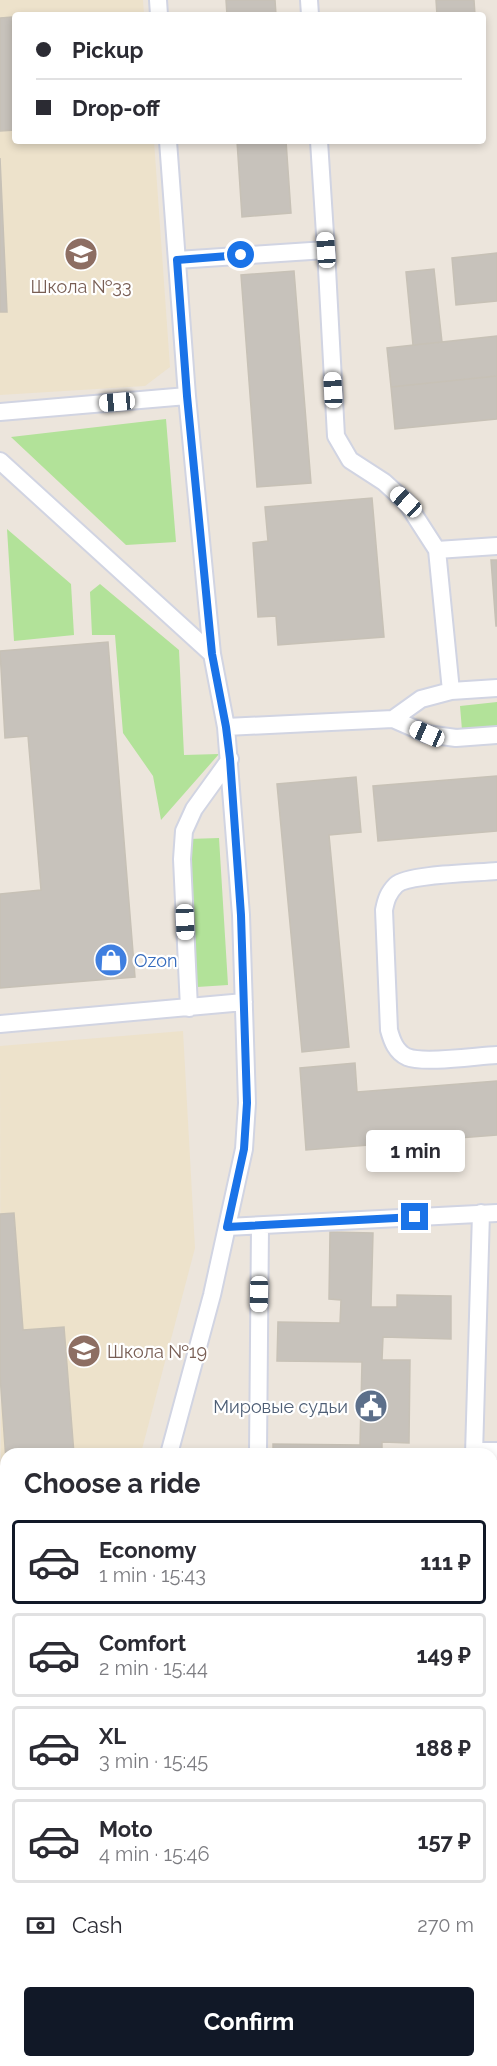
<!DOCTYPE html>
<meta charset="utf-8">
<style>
:root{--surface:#fff;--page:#f2f2f3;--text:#2b2b33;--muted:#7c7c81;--line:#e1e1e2;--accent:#111827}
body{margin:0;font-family:Raleway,sans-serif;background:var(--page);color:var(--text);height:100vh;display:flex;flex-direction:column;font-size:22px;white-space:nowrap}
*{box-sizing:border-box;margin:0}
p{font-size:20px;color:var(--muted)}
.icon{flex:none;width:33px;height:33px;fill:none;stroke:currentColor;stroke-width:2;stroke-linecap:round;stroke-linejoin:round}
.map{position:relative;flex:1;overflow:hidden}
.side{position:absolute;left:0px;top:1448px;width:498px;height:620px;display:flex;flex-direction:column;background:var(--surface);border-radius:18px 18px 0 0;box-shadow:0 3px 9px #0003}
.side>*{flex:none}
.hud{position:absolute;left:12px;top:12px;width:474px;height:132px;border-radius:6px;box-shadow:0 3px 9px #0003;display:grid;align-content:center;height:132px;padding:0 24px;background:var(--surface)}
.end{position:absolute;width:27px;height:27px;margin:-14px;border:8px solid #1a73e8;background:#fff;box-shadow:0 0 0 3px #fff}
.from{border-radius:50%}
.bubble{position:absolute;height:42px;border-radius:6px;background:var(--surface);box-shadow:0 3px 9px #0003;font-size:20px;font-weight:700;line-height:42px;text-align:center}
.car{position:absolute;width:18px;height:36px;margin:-18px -9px;border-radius:8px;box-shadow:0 0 4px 2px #0007;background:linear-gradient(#fff 24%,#345 0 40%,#fff 0 76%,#345 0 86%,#fff 0)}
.hud b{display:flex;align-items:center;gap:21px;height:57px;font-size:22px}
.hud b+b{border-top:2px solid var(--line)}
.hud i{width:15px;height:15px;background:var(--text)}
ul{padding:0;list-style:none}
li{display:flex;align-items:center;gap:18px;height:84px;margin:0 12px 9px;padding:0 12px;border:3px solid var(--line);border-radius:6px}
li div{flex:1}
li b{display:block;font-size:22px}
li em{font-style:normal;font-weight:700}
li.selected{border-color:var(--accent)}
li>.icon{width:54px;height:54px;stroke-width:1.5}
h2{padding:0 24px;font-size:27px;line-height:72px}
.pay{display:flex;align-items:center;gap:15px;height:66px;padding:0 24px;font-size:22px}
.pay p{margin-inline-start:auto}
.action{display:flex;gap:12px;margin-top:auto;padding:12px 24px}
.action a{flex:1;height:69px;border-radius:6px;background:var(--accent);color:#fff;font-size:24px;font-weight:700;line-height:69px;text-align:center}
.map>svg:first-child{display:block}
</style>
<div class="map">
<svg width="497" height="2066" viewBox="0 0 497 2066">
<rect width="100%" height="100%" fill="#ece5dc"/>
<path fill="#ede2cb" d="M 0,0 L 143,0 L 144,15 L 15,15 L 15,141 L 154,141 L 170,367 L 145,386 L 0,395 Z
M 183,1031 L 195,1248 L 141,1453 L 6,1454 L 6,1637 L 1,1637 L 0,1046 Z"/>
<path fill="#b2e299" d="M 166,419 L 176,542 L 126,545 L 11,437 Z
M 7,529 L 71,584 L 74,635 L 14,641 Z
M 100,584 L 179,650 L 184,755 L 219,754 L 161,820 L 153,776 L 123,733 L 115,635 L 92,635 L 90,592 Z
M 497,702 L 497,727 L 462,730 L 460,706 Z
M 219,838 L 228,985 L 197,987 L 188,839 Z"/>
<path fill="#c7c2bb" stroke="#c7c1b6" stroke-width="1.5" d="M 226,0 L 275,0 L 276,15 L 227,15 Z
M 436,0 L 474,0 L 475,15 L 437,15 Z
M 12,17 L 15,130 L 0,131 L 0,18 Z
M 237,141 L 286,141 L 291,213 L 242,217 Z
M 0,158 L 7,312 L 0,312 Z
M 497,253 L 497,301 L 456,305 L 452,258 Z
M 434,269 L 442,342 L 413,345 L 406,272 Z
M 294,271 L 311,483 L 257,487 L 241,275 Z
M 497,336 L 497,376 L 391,387 L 387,348 Z
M 497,376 L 497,419 L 395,429 L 391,387 Z
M 372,498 L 384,637 L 278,645 L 276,616 L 258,617 L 253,543 L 268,541 L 265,507 Z
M 491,560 L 497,560 L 497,626 L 496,626 Z
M 108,642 L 135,977 L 0,988 L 0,894 L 41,890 L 28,736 L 5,738 L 0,651 Z
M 497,776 L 497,831 L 378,841 L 373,786 Z
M 356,777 L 361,832 L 329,835 L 349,1047 L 302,1052 L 277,784 Z
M 355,1063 L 357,1092 L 497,1081 L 497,1135 L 306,1150 L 300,1068 Z
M 14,1213 L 23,1330 L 64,1327 L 74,1454 L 6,1454 L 6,1461 L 0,1375 L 0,1214 Z
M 330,1232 L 373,1233 L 371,1307 L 397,1307 L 397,1295 L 451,1296 L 451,1339 L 383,1337 L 382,1360 L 410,1360 L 409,1443 L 382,1442 L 382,1454 L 273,1454 L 273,1444 L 360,1445 L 362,1362 L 277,1361 L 278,1322 L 340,1323 L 341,1300 L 329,1299 Z
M 492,1713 L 497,1713 L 497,1768 L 492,1768 Z
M 0,1722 L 6,1793 L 0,1793 Z
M 492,2041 L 497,2041 L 497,2066 L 337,2066 L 337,2061 L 492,2061 Z"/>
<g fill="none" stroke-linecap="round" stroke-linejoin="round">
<defs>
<path id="lane" d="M 158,0 L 159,15
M 309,0 L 310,15
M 168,141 L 187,396 L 212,654 L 226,727 L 393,719 L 421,699 L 451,691 L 497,688
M 319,141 L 326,250
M 177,260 L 326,250 L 336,436 L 350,460 L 384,482 L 406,502 L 437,550 L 451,691
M 0,412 L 187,396
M 0,461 L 212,654
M 437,550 L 497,546
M 393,719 L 427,734 L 456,738 L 497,735
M 497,871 C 477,873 408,874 396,885 C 388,893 386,900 384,910 L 389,1030 C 392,1041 396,1052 407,1057 C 424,1064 476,1056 497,1055
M 189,1008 L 182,859 L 184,831 L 194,809 L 230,759
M 0,1024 L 244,1002
M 227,1227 L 497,1213
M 474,1451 L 497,1451
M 169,1454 L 212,1295 L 244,1149 L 247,1103 L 241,915 L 226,727
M 258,1454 L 260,1226
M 474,1454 L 481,1213
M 492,1823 L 497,1822
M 0,1939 L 6,1939
M 492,2024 L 497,2023
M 302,2061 L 303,2066
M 84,2065 L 124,2061"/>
</defs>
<use href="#lane" stroke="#d1d4e2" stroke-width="20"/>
<use href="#lane" stroke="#fff" stroke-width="16"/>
</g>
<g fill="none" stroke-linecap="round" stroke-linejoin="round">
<path stroke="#1a73e8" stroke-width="8" d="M 241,255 L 177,260 L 187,396 L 212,654 L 226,727 L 230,759 L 241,915 L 247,1103 L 244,1149 L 227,1227 L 415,1217"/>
</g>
<defs>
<symbol id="school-disc" viewBox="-11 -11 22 22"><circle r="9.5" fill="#8d6e63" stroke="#fff"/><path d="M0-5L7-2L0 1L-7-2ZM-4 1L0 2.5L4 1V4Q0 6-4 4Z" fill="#fff"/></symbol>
<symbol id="shop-disc" viewBox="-11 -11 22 22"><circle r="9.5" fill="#3f7fe0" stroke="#fff"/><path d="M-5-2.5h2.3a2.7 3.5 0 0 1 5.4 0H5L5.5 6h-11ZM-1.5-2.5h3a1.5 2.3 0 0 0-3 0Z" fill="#fff"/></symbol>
<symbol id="civic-disc" viewBox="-11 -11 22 22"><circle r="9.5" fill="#5c6f8a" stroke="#fff"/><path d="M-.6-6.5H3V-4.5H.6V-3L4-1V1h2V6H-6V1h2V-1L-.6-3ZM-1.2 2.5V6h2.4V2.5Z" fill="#fff"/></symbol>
</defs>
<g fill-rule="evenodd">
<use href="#school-disc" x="62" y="235" width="38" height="38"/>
<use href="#shop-disc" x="92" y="941" width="38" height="38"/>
<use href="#school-disc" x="65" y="1332" width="38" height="38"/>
<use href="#civic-disc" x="352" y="1387" width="38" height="38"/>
</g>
<g text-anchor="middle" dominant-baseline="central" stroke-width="4.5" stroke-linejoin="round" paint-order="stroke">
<g font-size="18" fill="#785e54" stroke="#fff">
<text x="81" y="286">Школа №33</text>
<text x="107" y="1351" text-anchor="start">Школа №19</text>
</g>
<g font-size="18" fill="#366cbe" stroke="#fff" text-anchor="start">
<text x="134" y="960">Ozon</text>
</g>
<g font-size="18" fill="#4e5e75" stroke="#fff" text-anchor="end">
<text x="348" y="1406">Мировые судьи</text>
</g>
</g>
</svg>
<i class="end from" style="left:241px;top:255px"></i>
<i class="end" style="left:415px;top:1217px"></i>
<div class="bubble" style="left:366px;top:1130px;width:99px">1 min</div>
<i class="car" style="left:326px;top:250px;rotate:356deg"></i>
<i class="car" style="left:333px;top:390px;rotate:357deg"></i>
<i class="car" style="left:117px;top:402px;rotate:265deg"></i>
<i class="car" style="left:406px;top:502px;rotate:313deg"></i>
<i class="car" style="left:427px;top:734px;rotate:294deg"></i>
<i class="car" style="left:185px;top:922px;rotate:178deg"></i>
<i class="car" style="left:259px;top:1294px;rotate:181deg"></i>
<div class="hud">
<b><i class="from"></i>Pickup</b>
<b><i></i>Drop-off</b>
</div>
<section class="side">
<h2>Choose a ride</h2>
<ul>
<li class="selected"><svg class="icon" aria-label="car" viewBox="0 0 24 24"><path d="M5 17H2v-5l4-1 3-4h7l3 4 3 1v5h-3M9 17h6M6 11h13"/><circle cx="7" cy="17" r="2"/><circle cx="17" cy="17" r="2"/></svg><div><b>Economy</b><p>1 min · 15:43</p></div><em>111 ₽</em></li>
<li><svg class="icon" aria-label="car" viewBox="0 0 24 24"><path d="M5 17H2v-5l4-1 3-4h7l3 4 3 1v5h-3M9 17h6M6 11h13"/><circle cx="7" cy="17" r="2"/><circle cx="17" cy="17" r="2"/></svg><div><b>Comfort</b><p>2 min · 15:44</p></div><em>149 ₽</em></li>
<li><svg class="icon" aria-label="car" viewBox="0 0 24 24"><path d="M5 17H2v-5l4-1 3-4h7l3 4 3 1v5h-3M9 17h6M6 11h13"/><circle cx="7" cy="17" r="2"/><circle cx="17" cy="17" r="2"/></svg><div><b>XL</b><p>3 min · 15:45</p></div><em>188 ₽</em></li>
<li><svg class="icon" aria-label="car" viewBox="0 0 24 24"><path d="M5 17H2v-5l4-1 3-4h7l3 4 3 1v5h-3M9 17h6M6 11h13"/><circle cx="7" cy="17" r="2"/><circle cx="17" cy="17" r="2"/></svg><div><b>Moto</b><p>4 min · 15:46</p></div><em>157 ₽</em></li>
</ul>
<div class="pay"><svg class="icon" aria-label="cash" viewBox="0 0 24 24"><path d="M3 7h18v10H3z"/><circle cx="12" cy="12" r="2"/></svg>Cash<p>270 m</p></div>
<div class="action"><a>Confirm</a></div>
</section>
</div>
